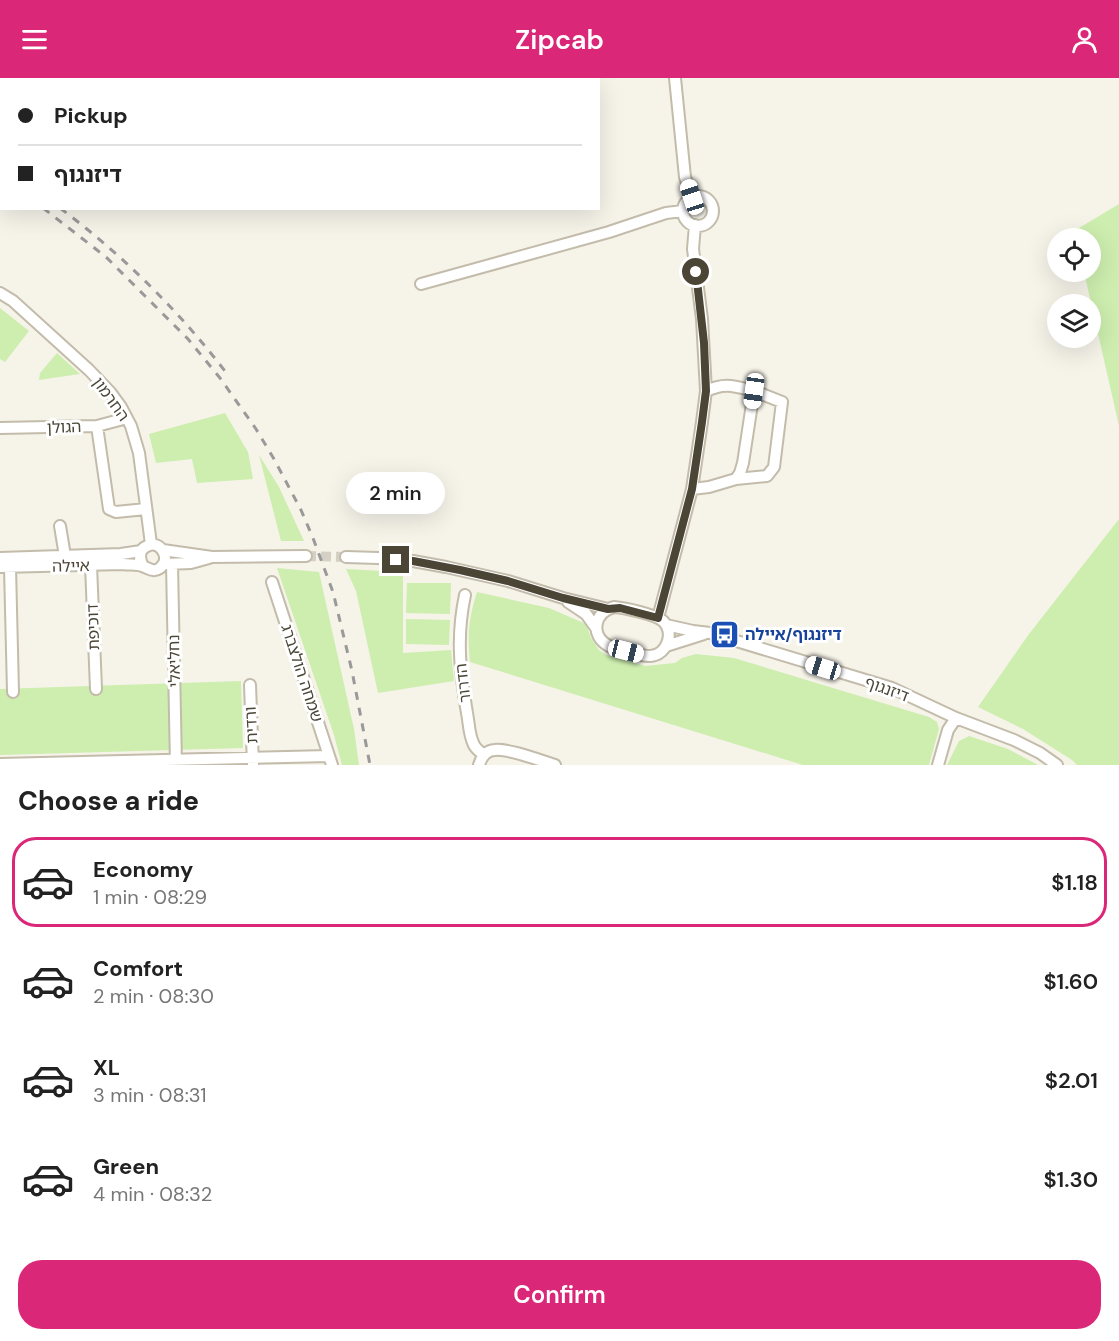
<!DOCTYPE html>
<meta charset="utf-8">
<style>
:root{--surface:#fff;--page:#f2f2f2;--text:#222;--muted:#767676;--line:#e0e0e0;--accent:#db2777}
body{margin:0;font-family:"DM Sans","Noto Sans Hebrew",sans-serif;background:var(--page);color:var(--text);height:100vh;display:flex;flex-direction:column;font-size:22px;white-space:nowrap}
*{box-sizing:border-box;margin:0}
p{font-size:20px;color:var(--muted)}
.icon{flex:none;width:33px;height:33px;fill:none;stroke:currentColor;stroke-width:2;stroke-linecap:round;stroke-linejoin:round}
.map{position:relative;height:687px;overflow:hidden}
.sheet{display:flex;flex-direction:column;background:var(--surface);flex:1}
.sheet>*{flex:none}
.banner{position:absolute;left:0px;top:0px;width:600px;height:132px;box-shadow:0 6px 24px #0002;display:grid;align-content:center;height:132px;padding:0 18px;background:var(--surface)}
.tools{position:absolute;left:1047px;top:150px;display:grid;gap:12px}
.tools a{display:grid;place-items:center;width:54px;height:54px;border-radius:50%;background:var(--surface);box-shadow:0 6px 24px #0002;font-size:30px}
.end{position:absolute;width:27px;height:27px;margin:-14px;border:8px solid #4b4536;background:#fff;box-shadow:0 0 0 3px #fff}
.from{border-radius:50%}
.bubble{position:absolute;height:42px;border-radius:21px;background:var(--surface);box-shadow:0 6px 24px #0002;font-size:20px;font-weight:600;line-height:42px;text-align:center}
.car{position:absolute;width:18px;height:36px;margin:-18px -9px;border-radius:8px;box-shadow:0 0 4px 2px #0007;background:linear-gradient(#fff 24%,#345 0 40%,#fff 0 76%,#345 0 86%,#fff 0)}
.banner b{display:flex;align-items:center;gap:21px;height:57px;font-size:22px}
.banner b+b{border-top:2px solid var(--line)}
.banner i{width:15px;height:15px;background:var(--text)}
ul{padding:0;list-style:none}
li{display:flex;align-items:center;gap:18px;height:90px;margin:0 12px 9px;padding:0 6px;border:3px solid transparent;border-radius:24px}
li div{flex:1}
li b{display:block;font-size:22px}
li em{font-style:normal;font-weight:600}
li.on{border-color:var(--accent)}
li>.icon{width:54px;height:54px;stroke-width:1.5}
h2{padding:0 18px;font-size:27px;line-height:72px}
.cta{display:flex;gap:12px;margin-top:auto;padding:12px 18px}
.cta a{flex:1;height:69px;border-radius:24px;background:var(--accent);color:#fff;font-size:24px;font-weight:600;line-height:69px;text-align:center}
header{display:flex;justify-content:space-between;align-items:center;height:78px;padding:0 18px;background:var(--accent);color:#fff;font-size:27px;font-weight:600}
.map>svg:first-child{display:block}
</style>
<header><svg class="icon" aria-label="menu" viewBox="0 0 24 24"><path d="M4 6h16M4 12h16M4 18h16"/></svg>Zipcab<svg class="icon" aria-label="person" viewBox="0 0 24 24"><circle cx="12" cy="8" r="4"/><path d="M4 21q1-7 8-7t8 7"/></svg></header>
<div class="map">
<svg width="1119" height="687" viewBox="0 0 1119 687">
<rect width="100%" height="100%" fill="#f6f3e9"/>
<path fill="#cdeeaf" d="M 24,0 L 296,0 L 296,2 L 25,2 Z
M 1119,126 L 1119,348 L 1084,194 L 1090,194 L 1090,160 L 1076,160 L 1074,153 Z
M 0,230 L 29,253 L 5,284 L 0,281 Z
M 57,275 L 80,296 L 39,302 L 40,295 Z
M 225,335 L 248,374 L 253,401 L 197,405 L 192,381 L 156,385 L 149,356 Z
M 259,377 L 279,409 L 304,463 L 281,463 Z
M 1119,441 L 1119,687 L 1077,687 L 1072,682 L 1023,651 L 978,629 L 1029,556 Z
M 277,490 L 319,494 L 354,651 L 359,687 L 342,687 L 334,657 Z
M 346,491 L 403,494 L 403,575 L 451,572 L 454,603 L 378,615 L 356,513 Z
M 407,505 L 451,505 L 450,536 L 406,535 Z
M 477,514 L 549,530 L 586,546 L 591,560 L 599,572 L 606,577 L 645,588 L 675,585 L 682,580 L 696,576 L 734,580 L 929,639 L 937,644 L 939,651 L 929,687 L 803,687 L 470,584 C 467,557 469,539 477,514 Z
M 406,541 L 450,542 L 449,567 L 406,566 Z
M 241,603 L 243,670 L 0,677 L 0,611 Z
M 969,658 L 1008,671 L 1038,687 L 947,687 L 959,663 Z"/>
<g fill="none" stroke-linecap="round" stroke-linejoin="round">
<path stroke="#d4d0c5" stroke-width="10" stroke-dasharray="10 5" stroke-linecap="butt" d="M 306,478 L 346,479"/>
<defs>
<path id="minor" d="M 675,0 L 685,99 L 692,119
M683 133a15 15 0 1 1 30 0a15 15 0 1 1-30 0Z
M 421,206 L 609,154 L 666,135 L 683,133
M 0,215 L 13,223 L 89,292 L 110,314 L 121,329 L 131,348 L 139,375 L 151,466
M 706,313 C 725,304 734,308 754,313 L 743,385 L 740,395 L 736,401
M 97,348 L 109,431 L 116,434 L 146,431
M 0,350 L 97,348 L 127,340
M 692,411 L 709,409 L 736,401 L 767,398 L 774,389 L 782,324 L 754,313
M 60,448 L 65,478
M 163,472 L 212,479 L 306,478
M 346,479 L 378,480 L 413,483 L 446,489 L 508,503 L 563,520 L 608,531
M 0,480 L 121,476 L 141,473
M 165,486 L 191,485 L 209,480
M 172,486 L 176,687
M 91,487 L 96,611
M 0,489 L 123,486 C 129,487 137,486 142,488 C 149,490 153,495 160,490 C 172,481 160,461 147,468 C 138,472 139,481 143,488
M 10,489 L 13,614
M 272,504 L 332,687
M 465,517 C 456,559 460,593 467,635 C 469,645 469,658 474,667 C 476,671 480,674 484,677
M 568,524 L 586,536 L 596,550
M 614,529 C 625,530 654,536 663,543 C 675,555 667,577 650,578 C 637,578 622,572 609,568 C 590,558 593,535 614,529 Z
M 658,540 L 692,411 L 702,344 L 706,313 L 702,241 L 693,171 L 695,147
M 666,547 L 693,553 L 710,555 L 892,610 L 956,640 L 1014,662 L 1040,675 L 1057,687
M 666,568 L 704,556
M 250,607 L 253,687
M 0,686 L 329,678
M 479,687 C 481,680 486,672 495,672 C 507,670 542,683 555,687
M 938,687 L 948,652 L 956,640"/>
</defs>
<use href="#minor" stroke="#c3bcab" stroke-width="14"/>
<use href="#minor" stroke="#fff" stroke-width="10"/>
<path stroke="#999" stroke-width="3" stroke-dasharray="8 8" stroke-linecap="butt" d="M 0,88 L 2,89
M 0,101 L 2,102
M 43,130 L 106,179 L 188,261 L 220,300 L 256,351 L 274,381 L 301,432 L 313,460 L 333,514 L 352,593 L 370,687
M 60,130 C 124,178 180,234 228,297"/>
</g>
<g fill="none" stroke-linecap="round" stroke-linejoin="round">
<path stroke="#4b4536" stroke-width="8" d="M 396,482 L 413,483 L 460,492 L 508,503 L 563,520 L 608,531 L 620,530 L 658,540 L 692,411 L 702,344 L 706,313 L 704,265 L 696,194"/>
</g>
<defs>
<symbol id="bus-square" viewBox="-11 -11 22 22"><rect x="-9" y="-9" width="18" height="18" rx="4" fill="#1a4fb4" stroke="#fff"/><path d="M-5-6H5V4H4V6H2V4H-2V6H-4V4H-5ZM-3.5-4V0h7V-4ZM-3.5 1.2v1.5H-2V1.2ZM2 1.2v1.5H3.5V1.2Z" fill="#fff"/></symbol>
</defs>
<g fill-rule="evenodd">
<use href="#bus-square" x="708" y="540" width="33" height="33"/>
</g>
<g text-anchor="middle" dominant-baseline="central" stroke-width="6" stroke-linejoin="round" paint-order="stroke">
<g font-size="16" fill="#4b4536" stroke="#fff">
<text transform="translate(111 321) rotate(54)">החרמון</text>
<text transform="translate(64 349) rotate(-2)">הגולן</text>
<text transform="translate(71 488) rotate(-1)">איילה</text>
<text transform="translate(93 549) rotate(-92)">דוכיפת</text>
<text transform="translate(174 583) rotate(-91)">נחליאלי</text>
<text transform="translate(302 595) rotate(72)">שמחה הולצברג</text>
<text transform="translate(463 605) rotate(-97)">הדרור</text>
<text transform="translate(887 611) rotate(20)">דיזנגוף</text>
<text transform="translate(251 647) rotate(-93)">ורדית</text>
</g>
<g font-size="16" font-weight="bold" fill="#164399" stroke="#fff" text-anchor="start">
<text x="745" y="556">דיזנגוף/איילה</text>
</g>
</g>
</svg>
<div class="tools">
<a><svg class="icon" aria-label="locate" viewBox="0 0 24 24"><circle cx="12" cy="12" r="6"/><path d="M12 2v4M12 18v4M2 12h4M18 12h4"/></svg></a>
<a><svg class="icon" aria-label="layers" viewBox="0 0 24 24"><path d="M12 4l9 5-9 5-9-5zM3 14l9 5 9-5"/></svg></a>
</div>
<i class="end from" style="left:696px;top:194px"></i>
<i class="end" style="left:396px;top:482px"></i>
<div class="bubble" style="left:346px;top:394px;width:99px">2 min</div>
<i class="car" style="left:692px;top:119px;rotate:342deg"></i>
<i class="car" style="left:754px;top:313px;rotate:188deg"></i>
<i class="car" style="left:626px;top:573px;rotate:104deg"></i>
<i class="car" style="left:823px;top:590px;rotate:287deg"></i>
<div class="banner">
<b><i class="from"></i>Pickup</b>
<b><i></i>דיזנגוף</b>
</div>
</div>
<section class="sheet">
<h2>Choose a ride</h2>
<ul>
<li class="on"><svg class="icon" aria-label="car" viewBox="0 0 24 24"><path d="M5 17H2v-5l4-1 3-4h7l3 4 3 1v5h-3M9 17h6M6 11h13"/><circle cx="7" cy="17" r="2"/><circle cx="17" cy="17" r="2"/></svg><div><b>Economy</b><p>1 min · 08:29</p></div><em>$1.18</em></li>
<li><svg class="icon" aria-label="car" viewBox="0 0 24 24"><path d="M5 17H2v-5l4-1 3-4h7l3 4 3 1v5h-3M9 17h6M6 11h13"/><circle cx="7" cy="17" r="2"/><circle cx="17" cy="17" r="2"/></svg><div><b>Comfort</b><p>2 min · 08:30</p></div><em>$1.60</em></li>
<li><svg class="icon" aria-label="car" viewBox="0 0 24 24"><path d="M5 17H2v-5l4-1 3-4h7l3 4 3 1v5h-3M9 17h6M6 11h13"/><circle cx="7" cy="17" r="2"/><circle cx="17" cy="17" r="2"/></svg><div><b>XL</b><p>3 min · 08:31</p></div><em>$2.01</em></li>
<li><svg class="icon" aria-label="car" viewBox="0 0 24 24"><path d="M5 17H2v-5l4-1 3-4h7l3 4 3 1v5h-3M9 17h6M6 11h13"/><circle cx="7" cy="17" r="2"/><circle cx="17" cy="17" r="2"/></svg><div><b>Green</b><p>4 min · 08:32</p></div><em>$1.30</em></li>
</ul>
<div class="cta"><a>Confirm</a></div>
</section>
